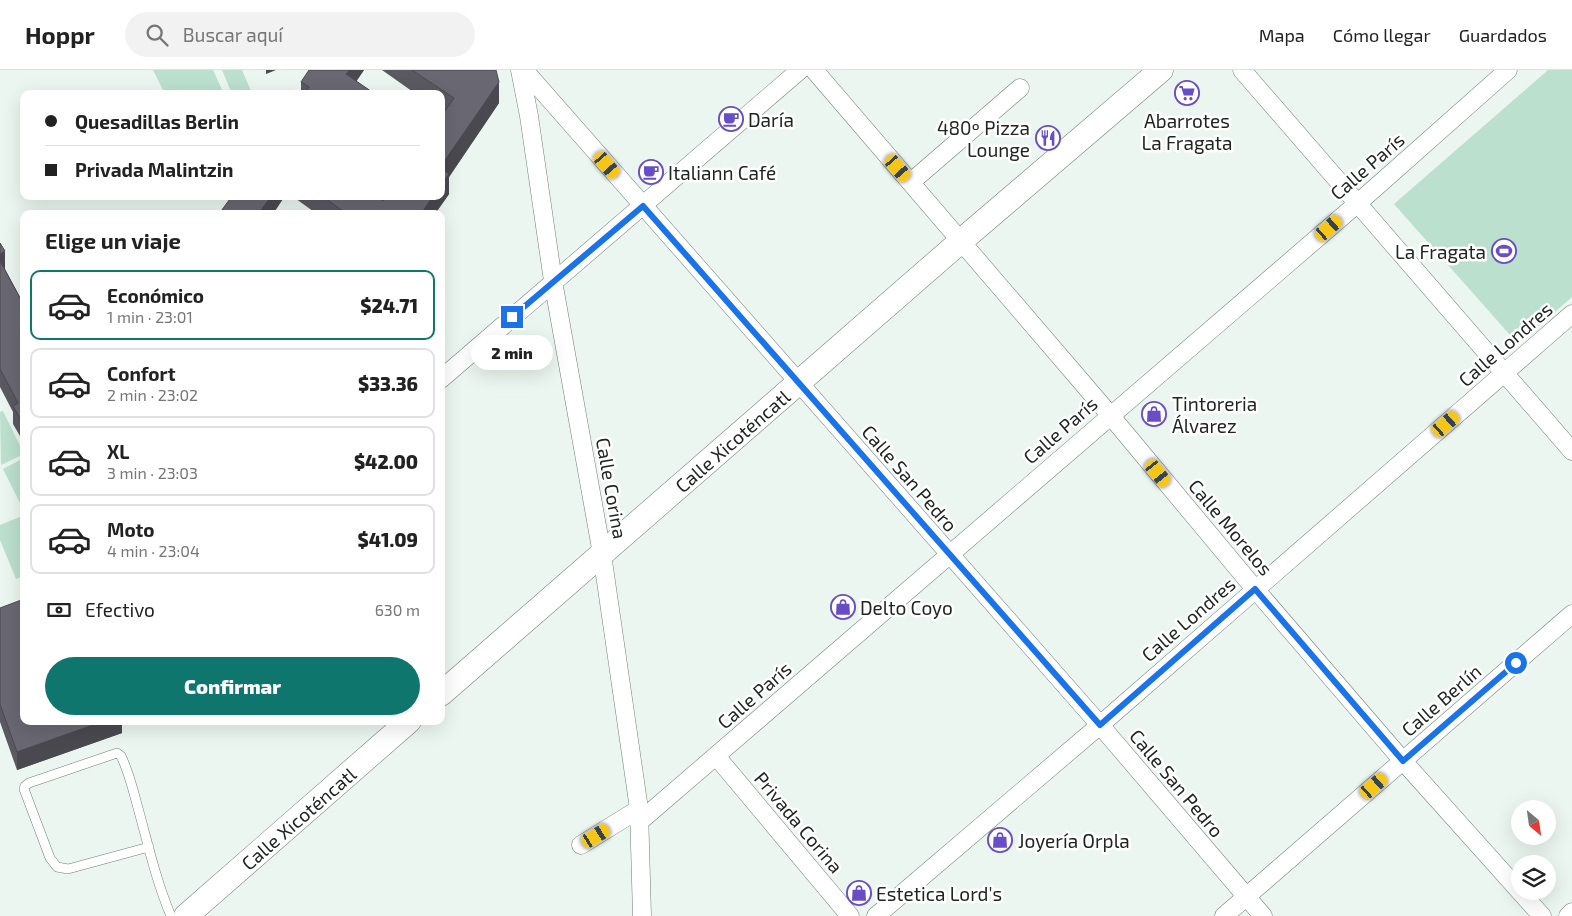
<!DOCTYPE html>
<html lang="es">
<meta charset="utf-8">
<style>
:root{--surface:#fff;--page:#f2f2f2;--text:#222;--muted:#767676;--line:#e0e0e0;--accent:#0f766e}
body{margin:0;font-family:"Exo 2",sans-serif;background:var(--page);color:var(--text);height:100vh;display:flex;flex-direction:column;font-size:19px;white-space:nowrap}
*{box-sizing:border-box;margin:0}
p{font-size:16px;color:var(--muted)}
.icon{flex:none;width:28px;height:28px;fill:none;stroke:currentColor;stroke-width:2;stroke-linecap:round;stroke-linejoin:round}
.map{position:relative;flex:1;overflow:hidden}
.details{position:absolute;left:20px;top:140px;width:425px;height:515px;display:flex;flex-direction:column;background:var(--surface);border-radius:10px;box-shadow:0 5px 20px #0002}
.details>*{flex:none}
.hud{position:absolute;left:20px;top:20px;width:425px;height:110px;border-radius:10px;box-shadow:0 5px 20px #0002;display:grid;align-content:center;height:110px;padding:0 25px;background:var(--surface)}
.needle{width:32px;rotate:151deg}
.fabs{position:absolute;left:1511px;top:730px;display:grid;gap:10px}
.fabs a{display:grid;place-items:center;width:45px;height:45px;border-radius:50%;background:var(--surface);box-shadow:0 5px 20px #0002;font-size:25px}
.end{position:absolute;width:22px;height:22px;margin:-11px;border:6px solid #1a73e8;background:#fff;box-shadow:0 0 0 2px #fff}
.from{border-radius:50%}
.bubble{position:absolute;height:35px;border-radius:18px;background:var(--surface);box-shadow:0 5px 20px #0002;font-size:16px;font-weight:800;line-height:35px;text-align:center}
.car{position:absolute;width:15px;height:30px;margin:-15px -8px;border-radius:6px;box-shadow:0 0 4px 1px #0007;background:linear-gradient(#f5c518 24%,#345 0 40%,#f5c518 0 76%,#345 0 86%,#f5c518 0)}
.hud b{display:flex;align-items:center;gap:18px;height:48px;font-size:19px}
.hud b+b{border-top:1px solid var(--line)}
.hud i{width:12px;height:12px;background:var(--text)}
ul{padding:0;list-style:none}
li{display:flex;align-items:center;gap:15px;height:70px;margin:0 10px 8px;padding:0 15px;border:2px solid var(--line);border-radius:10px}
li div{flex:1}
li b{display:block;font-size:19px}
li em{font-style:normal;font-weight:800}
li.selected{border-color:var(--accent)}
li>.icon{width:45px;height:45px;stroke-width:1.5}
h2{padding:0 25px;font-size:22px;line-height:60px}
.pay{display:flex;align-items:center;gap:12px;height:55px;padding:0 25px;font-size:19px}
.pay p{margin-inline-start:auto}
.button{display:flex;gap:10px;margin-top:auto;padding:10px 25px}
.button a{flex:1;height:58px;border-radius:30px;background:var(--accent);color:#fff;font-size:20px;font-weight:800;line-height:58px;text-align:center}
header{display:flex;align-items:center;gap:30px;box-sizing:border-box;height:70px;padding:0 25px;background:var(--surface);border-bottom:1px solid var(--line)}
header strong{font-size:24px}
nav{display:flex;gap:28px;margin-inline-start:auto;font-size:18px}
.search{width:350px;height:45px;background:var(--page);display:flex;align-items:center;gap:12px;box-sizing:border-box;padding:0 18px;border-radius:28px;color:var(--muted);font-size:19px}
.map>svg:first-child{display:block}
</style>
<header>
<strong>Hoppr</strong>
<div class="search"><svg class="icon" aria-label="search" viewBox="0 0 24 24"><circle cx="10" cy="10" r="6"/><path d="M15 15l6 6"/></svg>Buscar aquí</div>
<nav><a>Mapa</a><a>Cómo llegar</a><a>Guardados</a></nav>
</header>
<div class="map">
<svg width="1572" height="846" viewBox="0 0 1572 846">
<rect width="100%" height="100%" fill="#eaf6ef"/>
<path fill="#bbe0cd" d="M 153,0 L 213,0 L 224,24 L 165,24 Z
M 222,0 L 242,0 L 251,21 L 244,24 L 232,24 Z
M 1548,0 L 1572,0 L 1572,227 L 1518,274 L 1394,134 Z
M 3,341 L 24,384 L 1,395 L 0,342 Z
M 24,388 L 24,441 L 3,399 Z
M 22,446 L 24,447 L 24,506 L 16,509 L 0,470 L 0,455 Z"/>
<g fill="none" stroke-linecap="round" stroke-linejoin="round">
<defs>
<path id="lane" d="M 149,777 L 68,799 L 57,797 L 50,788 L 24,719 L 25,716 L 29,713 L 117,683 L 121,686 C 129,702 133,720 138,738 C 148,774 156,811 171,846"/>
<path id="street" d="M 520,0 L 529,46 L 553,211 L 602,484 L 639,739 L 642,846
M 524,0 L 1100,655 L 1263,846
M 814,0 L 1110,345 L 1255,519 L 1403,691 L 1542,846
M 1242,0 L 1572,381
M 911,112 L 1020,18
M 441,309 L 800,0
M 716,686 L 850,846
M 639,752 L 1358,133 L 1508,0
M 581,775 L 639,739
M 876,846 L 1100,655 L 1572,244
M 1224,846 L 1572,544
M 1568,846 L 1572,842"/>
<g id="secondary">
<path id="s1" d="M 441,624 L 961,171 L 1161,0"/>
<path id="s2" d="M 186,846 L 409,651"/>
</g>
</defs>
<use href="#lane" stroke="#737e78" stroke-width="10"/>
<use href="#street" stroke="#737e78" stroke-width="19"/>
<use href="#secondary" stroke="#737e78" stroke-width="25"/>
<use href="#lane" stroke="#fff" stroke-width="9"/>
<use href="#street" stroke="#fff" stroke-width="18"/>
<use href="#secondary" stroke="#fff" stroke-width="24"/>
</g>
<path fill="#5a5962" d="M 364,0 L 356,11 L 375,24 L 301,24 L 301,12 Z
M 382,0 L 496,0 L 499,33 L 449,107 L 449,124 L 435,144 L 317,144 L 292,126 L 376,126 L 383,131 L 444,43 L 441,41 L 441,24 L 416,24 Z
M 0,173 L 5,199 L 24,235 L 24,373 L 13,354 L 13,342 L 0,317 Z
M 0,538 L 122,651 L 122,663 L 17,700 L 0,652 Z"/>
<path fill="#4a4950" d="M 266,0 L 276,0 L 266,4 Z
M 349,0 L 364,0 L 348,24 L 346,4 Z
M 499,12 L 499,33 L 449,107 L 449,124 L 435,144 L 421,144 L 433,126 L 441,126 L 441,96 Z
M 271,126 L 285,126 L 273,144 L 258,144 Z
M 5,181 L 5,199 L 0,202 L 0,184 Z
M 104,651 L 122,651 L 122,663 L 17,700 L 17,682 Z"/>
<path fill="#696872" stroke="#4a4950" d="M 309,0 L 349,0 L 346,4 L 375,24 L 304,24 L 309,17 L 301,12 Z
M 412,0 L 496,0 L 499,12 L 441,96 L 441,47 L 454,28 Z
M 441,98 L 449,104 L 441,114 Z
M 232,126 L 271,126 L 258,144 L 219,144 Z
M 322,126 L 376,126 L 383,131 L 387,126 L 433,126 L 421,144 L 347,144 Z
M 0,173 L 5,181 L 0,184 Z
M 0,191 L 24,235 L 24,355 L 13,336 L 18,333 L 0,299 Z
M 24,529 L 24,651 L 104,651 L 17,682 L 0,634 L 0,538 Z"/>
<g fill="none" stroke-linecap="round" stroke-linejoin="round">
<path stroke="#1a73e8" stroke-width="6" d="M 512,247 L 643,136 L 1100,655 L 1255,519 L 1403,691 L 1516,593"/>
</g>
<defs>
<symbol id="supermarket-ring" viewBox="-11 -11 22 22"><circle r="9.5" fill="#fff" stroke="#694dc6" stroke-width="1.5"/><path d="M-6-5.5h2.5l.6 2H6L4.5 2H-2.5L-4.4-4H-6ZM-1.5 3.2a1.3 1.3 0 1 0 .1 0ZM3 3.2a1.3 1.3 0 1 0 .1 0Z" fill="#694dc6"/></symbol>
<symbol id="cafe-ring" viewBox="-11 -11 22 22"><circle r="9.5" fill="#fff" stroke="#694dc6" stroke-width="1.5"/><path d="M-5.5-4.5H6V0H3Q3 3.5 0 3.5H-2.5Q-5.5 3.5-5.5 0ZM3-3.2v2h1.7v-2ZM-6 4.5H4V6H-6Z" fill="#694dc6"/></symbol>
<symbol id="restaurant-ring" viewBox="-11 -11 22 22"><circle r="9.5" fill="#fff" stroke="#694dc6" stroke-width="1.5"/><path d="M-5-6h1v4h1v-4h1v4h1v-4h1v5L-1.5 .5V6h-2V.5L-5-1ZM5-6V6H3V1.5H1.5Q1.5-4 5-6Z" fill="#694dc6"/></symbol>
<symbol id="stadium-ring" viewBox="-11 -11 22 22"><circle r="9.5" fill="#fff" stroke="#694dc6" stroke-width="1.5"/><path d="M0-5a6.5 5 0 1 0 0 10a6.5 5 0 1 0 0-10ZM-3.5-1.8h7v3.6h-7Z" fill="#694dc6"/></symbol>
<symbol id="shop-ring" viewBox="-11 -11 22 22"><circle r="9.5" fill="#fff" stroke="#694dc6" stroke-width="1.5"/><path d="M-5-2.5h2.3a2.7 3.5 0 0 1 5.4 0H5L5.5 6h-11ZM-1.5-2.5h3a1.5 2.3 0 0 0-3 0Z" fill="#694dc6"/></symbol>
</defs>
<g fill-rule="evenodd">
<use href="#supermarket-ring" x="1173" y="9" width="28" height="28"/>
<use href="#cafe-ring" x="717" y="35" width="28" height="28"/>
<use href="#restaurant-ring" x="1034" y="54" width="28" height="28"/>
<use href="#cafe-ring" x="637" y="88" width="28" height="28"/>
<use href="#stadium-ring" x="1490" y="167" width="28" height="28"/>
<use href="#shop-ring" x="1140" y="330" width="28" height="28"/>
<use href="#shop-ring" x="829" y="523" width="28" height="28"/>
<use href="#shop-ring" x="986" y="756" width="28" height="28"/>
<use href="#shop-ring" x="845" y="809" width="28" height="28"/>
</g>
<g text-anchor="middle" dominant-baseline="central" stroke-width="5" stroke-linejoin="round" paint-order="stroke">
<g font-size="19" fill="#202522" stroke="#fff" text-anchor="start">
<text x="748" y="49">Daría</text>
<text x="1187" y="50" text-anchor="middle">Abarrotes<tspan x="1187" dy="22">La Fragata</tspan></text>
<text x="1030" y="57" text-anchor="end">480º Pizza<tspan x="1030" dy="22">Lounge</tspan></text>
<text x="668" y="102">Italiann Café</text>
<text x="1486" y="181" text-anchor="end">La Fragata</text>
<text x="1172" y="333">Tintoreria<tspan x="1172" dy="22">Álvarez</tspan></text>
<text x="860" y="537">Delto Coyo</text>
<text x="1018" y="770">Joyería Orpla</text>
<text x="876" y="823">Estetica Lord's</text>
</g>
<g font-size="19" fill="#202522" stroke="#fff">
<text transform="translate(1367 96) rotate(-41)">Calle París</text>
<text transform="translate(1505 274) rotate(-41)">Calle Londres</text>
<text transform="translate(1060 360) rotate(-41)">Calle París</text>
<text stroke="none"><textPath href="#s1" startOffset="386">Calle Xicoténcatl</textPath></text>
<text transform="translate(910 408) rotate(49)">Calle San Pedro</text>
<text transform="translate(612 418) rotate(80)">Calle Corina</text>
<text transform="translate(1231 457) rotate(50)">Calle Morelos</text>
<text transform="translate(1188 549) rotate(-41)">Calle Londres</text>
<text transform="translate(754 625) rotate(-41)">Calle París</text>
<text transform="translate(1441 630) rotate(-41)">Calle Berlín</text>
<text transform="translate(1177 713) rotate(50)">Calle San Pedro</text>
<text stroke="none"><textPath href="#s2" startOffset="149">Calle Xicoténcatl</textPath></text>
<text transform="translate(799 752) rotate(50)">Privada Corina</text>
</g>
</g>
</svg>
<div class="fabs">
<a><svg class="needle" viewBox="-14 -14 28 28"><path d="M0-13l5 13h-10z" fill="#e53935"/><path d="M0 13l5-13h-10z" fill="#767676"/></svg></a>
<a><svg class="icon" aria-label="layers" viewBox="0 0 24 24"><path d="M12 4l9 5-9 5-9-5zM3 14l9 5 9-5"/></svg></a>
</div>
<i class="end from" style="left:1516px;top:593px"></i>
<i class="end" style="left:512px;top:247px"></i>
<div class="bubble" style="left:471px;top:265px;width:82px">2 min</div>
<i class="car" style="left:607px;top:95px;rotate:139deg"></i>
<i class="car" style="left:898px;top:98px;rotate:139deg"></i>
<i class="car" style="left:1329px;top:158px;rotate:49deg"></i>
<i class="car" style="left:1446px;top:354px;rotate:49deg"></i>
<i class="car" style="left:1158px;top:403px;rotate:141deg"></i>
<i class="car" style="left:1374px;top:716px;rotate:49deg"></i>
<i class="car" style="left:596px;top:766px;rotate:59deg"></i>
<div class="hud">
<b><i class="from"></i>Quesadillas Berlin</b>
<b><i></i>Privada Malintzin</b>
</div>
<section class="details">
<h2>Elige un viaje</h2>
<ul>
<li class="selected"><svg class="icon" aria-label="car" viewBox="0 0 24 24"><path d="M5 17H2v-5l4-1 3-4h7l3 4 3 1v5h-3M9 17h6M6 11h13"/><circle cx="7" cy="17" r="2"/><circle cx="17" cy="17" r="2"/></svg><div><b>Económico</b><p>1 min · 23:01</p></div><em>$24.71</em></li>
<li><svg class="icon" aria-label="car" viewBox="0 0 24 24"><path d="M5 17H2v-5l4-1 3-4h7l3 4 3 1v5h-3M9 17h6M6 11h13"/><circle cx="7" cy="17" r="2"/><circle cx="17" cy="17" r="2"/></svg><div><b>Confort</b><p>2 min · 23:02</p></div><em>$33.36</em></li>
<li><svg class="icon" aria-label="car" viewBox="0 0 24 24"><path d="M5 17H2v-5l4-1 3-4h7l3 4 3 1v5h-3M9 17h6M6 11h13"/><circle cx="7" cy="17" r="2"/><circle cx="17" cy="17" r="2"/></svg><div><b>XL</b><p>3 min · 23:03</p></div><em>$42.00</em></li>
<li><svg class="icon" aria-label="car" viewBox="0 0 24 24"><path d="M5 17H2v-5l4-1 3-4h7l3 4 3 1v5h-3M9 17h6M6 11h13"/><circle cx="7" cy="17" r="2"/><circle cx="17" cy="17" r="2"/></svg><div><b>Moto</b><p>4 min · 23:04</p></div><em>$41.09</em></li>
</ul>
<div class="pay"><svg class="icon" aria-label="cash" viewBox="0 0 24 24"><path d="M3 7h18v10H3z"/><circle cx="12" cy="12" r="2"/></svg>Efectivo<p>630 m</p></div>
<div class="button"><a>Confirmar</a></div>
</section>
</div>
